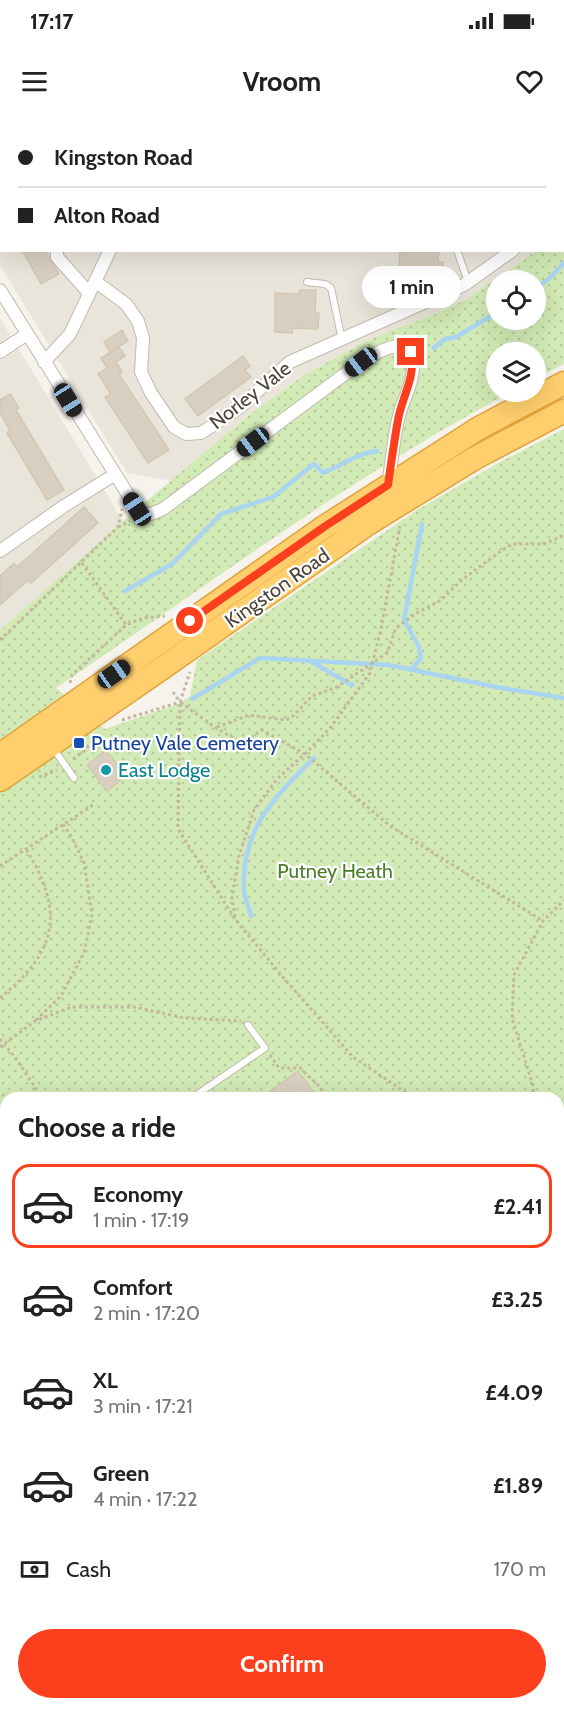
<!DOCTYPE html>
<meta charset="utf-8">
<style>
:root{--surface:#fff;--page:#f2f2f2;--text:#222;--muted:#767676;--line:#e0e0e0;--accent:#fc3f1d}
body{margin:0;font-family:Cabin,sans-serif;background:var(--page);color:var(--text);height:100vh;display:flex;flex-direction:column;font-size:22px;white-space:nowrap}
*{box-sizing:border-box;margin:0}
p{font-size:20px;color:var(--muted)}
.icon{flex:none;width:33px;height:33px;fill:none;stroke:currentColor;stroke-width:2;stroke-linecap:round;stroke-linejoin:round}
.map{position:relative;flex:1;overflow:hidden}
.panel{position:absolute;left:0px;top:972px;width:564px;height:618px;display:flex;flex-direction:column;background:var(--surface);border-radius:18px 18px 0 0;box-shadow:0 6px 24px #0002}
.panel>*{flex:none}
.top-card{position:absolute;left:0px;top:0px;width:564px;height:132px;box-shadow:0 6px 24px #0002;display:grid;align-content:center;height:132px;padding:0 18px;background:var(--surface)}
.controls{position:absolute;left:486px;top:150px;display:grid;gap:12px}
.controls a{display:grid;place-items:center;width:60px;height:60px;border-radius:50%;background:var(--surface);box-shadow:0 6px 24px #0002;font-size:30px}
.end{position:absolute;width:27px;height:27px;margin:-14px;border:8px solid #fc3f1d;background:#fff;box-shadow:0 0 0 3px #fff}
.from{border-radius:50%}
.bubble{position:absolute;height:42px;border-radius:21px;background:var(--surface);box-shadow:0 6px 24px #0002;font-size:20px;font-weight:700;line-height:42px;text-align:center}
.car{position:absolute;width:18px;height:36px;margin:-18px -9px;border-radius:8px;box-shadow:0 0 4px 2px #0007;background:linear-gradient(#222 24%,#8ab4d8 0 40%,#222 0 76%,#8ab4d8 0 86%,#222 0)}
.top-card b{display:flex;align-items:center;gap:21px;height:57px;font-size:22px}
.top-card b+b{border-top:2px solid var(--line)}
.top-card i{width:15px;height:15px;background:var(--text)}
ul{padding:0;list-style:none}
li{display:flex;align-items:center;gap:18px;height:84px;margin:0 12px 9px;padding:0 6px;border:3px solid transparent;border-radius:18px}
li div{flex:1}
li b{display:block;font-size:22px}
li em{font-style:normal;font-weight:700}
li.active{border-color:var(--accent)}
li>.icon{width:54px;height:54px;stroke-width:1.5}
h2{padding:0 18px;font-size:27px;line-height:72px}
.pay{display:flex;align-items:center;gap:15px;height:66px;padding:0 18px;font-size:22px}
.pay p{margin-inline-start:auto}
.cta{display:flex;gap:12px;margin-top:auto;padding:12px 18px}
.cta a{flex:1;height:69px;border-radius:36px;background:var(--accent);color:#fff;font-size:24px;font-weight:700;line-height:69px;text-align:center}
.status{display:flex;justify-content:space-between;align-items:center;height:42px;padding:0 30px;background:var(--surface);direction:ltr}
.status svg{height:16px;fill:currentColor}
header{display:flex;justify-content:space-between;align-items:center;height:78px;padding:0 18px;background:var(--surface);font-size:27px;font-weight:700}
.map>svg:first-child{display:block}
</style>
<div class="status"><b>17:17</b><svg viewBox="0 0 49 12"><path d="M0 12V9h3v3zM5 12V6h3v6zM10 12V3h3v9zM15 12V0h3v12zM26 1h20v11H26zM47 4h2v5h-2z"/></svg></div>
<header><svg class="icon" aria-label="menu" viewBox="0 0 24 24"><path d="M4 6h16M4 12h16M4 18h16"/></svg>Vroom<svg class="icon" aria-label="heart" viewBox="0 0 24 24"><path d="M12 20l-8-8c-3-5 5-10 8-4 3-6 11-1 8 4z"/></svg></header>
<div class="map">
<svg width="564" height="1590" viewBox="0 0 564 1590">
<defs>
<pattern id="park-dots" width="8" height="8" patternUnits="userSpaceOnUse" patternTransform="scale(1.5)"><rect width="8" height="8" fill="#d2eab5"/><path d="M2 2h.1M6 6h.1" fill="none" stroke="#b6ca9c" stroke-width="1.8" stroke-linecap="round"/></pattern>
</defs>
<rect width="100%" height="100%" fill="#f6f3ec"/>
<path fill="#eae5da" d="M 0,0 L 163,0 L 2,2 L 2,130 L 536,131 L 467,179 L 435,194 L 365,221 L 303,256 L 243,300 L 172,361 L 127,353 L 0,145 Z
M 194,0 L 564,0 L 564,110 L 563,111 L 562,2 L 193,2 Z
M 0,198 L 123,401 L 0,510 Z"/>
<path fill="url(#park-dots)" fill-rule="evenodd" d="M 564,110 L 564,244 L 536,258 L 536,232 L 496,232 L 496,272 L 511,272 C 350,357 206,467 56,568 L 105,609 L 178,584 L 190,576 L 197,540 L 417,390 L 500,342 L 564,309 L 564,1590 L 0,1590 L 0,510 L 123,401 L 243,300 L 303,256 L 365,221 L 435,194 L 467,179 L 536,131 L 562,130 ZM 496,160 L 536,160 L 536,200 L 496,200 ZM 6,978 L 558,978 L 558,1584 L 6,1584 Z"/>
<g fill="none" stroke-linecap="round" stroke-linejoin="round">
<path stroke="#a9d4f2" stroke-width="4.5" d="M 536,168 L 550,158 L 564,143
M 434,228 L 445,219 L 456,217 L 496,193
M 125,471 L 172,444 L 221,394 L 273,377 L 314,344 L 323,353 C 340,346 358,333 377,331
M 310,541 L 352,565
M 411,550 L 421,538 L 419,527 L 404,500 L 422,404
M 192,579 L 260,538 L 389,545 L 496,567 L 564,578
M 251,796 C 249,787 244,777 244,769 C 241,708 275,677 314,638
M 562,1079 L 564,1085
M 558,1151 L 563,1151
M 558,1221 L 564,1221
M 558,1285 L 564,1276
M 558,1537 L 564,1544
M 363,1590 L 367,1584"/>
</g>
<path fill="#d8cfc1" stroke="#d3c7b4" stroke-width="1.5" d="M 22,130 L 45,130 L 59,154 L 41,164 Z
M 400,130 L 439,130 L 438,141 L 443,142 L 442,159 L 415,158 L 414,162 L 398,161 Z
M 300,170 L 316,170 L 315,193 L 319,193 L 318,209 L 292,208 L 292,213 L 275,212 L 275,173 L 299,174 Z
M 122,210 L 128,221 L 110,232 L 104,222 Z
M 119,227 L 125,236 L 116,242 L 122,252 L 119,254 L 169,330 L 148,343 L 105,277 L 111,274 L 98,254 L 107,248 L 101,238 Z
M 243,236 L 250,246 L 245,250 L 251,257 L 198,296 L 185,279 Z
M 10,274 L 19,288 L 16,290 L 64,370 L 47,380 L 7,313 L 10,310 L 0,293 L 0,280 Z
M 84,387 L 98,403 L 31,463 L 28,460 L 0,485 L 0,456 L 14,443 L 17,447 Z
M 106,630 L 126,656 L 107,671 L 87,645 Z
M 298,951 L 318,978 L 261,978 Z"/>
<g fill="none" stroke-linecap="round" stroke-linejoin="round">
<defs>
<path id="lane" d="M 562,16 L 564,16
M 457,130 L 468,162
M 307,162 L 325,164 L 331,168 L 342,220
M 53,628 L 74,658
M 192,978 L 265,928 L 248,905
M 0,1108 L 6,1104
M 0,1223 L 6,1232
M 0,1474 L 6,1477
M 4,1590 L 8,1584"/>
<path id="street" d="M 177,2 L 178,0
M 562,58 L 564,55
M 57,130 L 57,137 L 89,173
M 95,161 L 126,184 L 138,201 L 143,218 L 141,252 L 151,273 L 174,307 L 186,314 L 201,313 L 239,288 L 290,242 L 464,165 L 513,130
M 0,170 L 137,389 L 144,394 L 151,394 L 163,389 L 361,242 C 383,228 420,209 412,256 C 410,270 402,282 399,296 C 393,318 392,343 388,365
M 0,232 L 27,214
M 44,242 L 70,214 L 110,130
M 0,431 L 64,386 L 114,355"/>
<path id="highway" d="M 0,635 L 324,407 L 479,308 L 564,263
M 0,660 L 161,549 L 369,403 L 475,338 L 564,291"/>
</defs>
<use href="#lane" stroke="#c2bbae" stroke-width="8"/>
<use href="#street" stroke="#c2bbae" stroke-width="14"/>
<use href="#highway" stroke="#e0a43c" stroke-width="25"/>
<path stroke="#c4b79f" stroke-width="3" stroke-dasharray="3 3" stroke-linecap="butt" d="M 118,407 L 130,401
M 82,443 L 126,505
M 0,520 L 118,407 L 122,389
M 70,563 L 72,555 L 126,505 L 143,498 L 165,496
M 173,572 L 180,582
M 180,582 L 190,552
M 122,600 L 180,582
M 217,607 L 249,595 L 286,600 L 293,596 L 312,576 L 337,567 L 387,533 L 396,508 L 415,494 L 441,480 L 463,459 L 501,431 L 512,424 L 544,424 L 564,415
M 73,639 L 84,631 L 94,619
M 39,657 L 57,650
M 0,746 L 93,685
M 235,797 L 232,777 L 239,736 L 254,690 L 277,659 L 305,634 L 331,607 L 370,553 L 381,509 L 400,406
M 0,878 C 58,830 65,793 26,729
M 36,900 L 61,876 L 84,833 L 92,794 L 84,743 L 72,718 L 63,704
M 0,919 L 15,937 L 42,978
M 0,927 L 35,901 L 72,887 L 134,887 L 185,898 L 241,901
M 270,935 L 279,948 L 300,948 L 321,968 L 325,978
M 409,978 L 405,972 L 353,937 L 282,856 L 235,799 L 178,709 L 180,582 L 216,608 L 242,623 L 262,610 L 305,634 L 390,706 L 543,801
M 533,978 L 533,966 L 512,898 L 514,855 L 543,801 L 564,780
M 558,1118 L 564,1133
M 558,1234 L 564,1244
M 558,1260 L 564,1247
M 558,1390 L 564,1380
M 558,1439 L 564,1435
M 558,1501 L 564,1501
M 558,1550 L 564,1554
M 558,1570 L 564,1571
M 424,1584 L 432,1590
M 198,1590 L 208,1584
M 354,1590 L 357,1584
M 445,1590 L 448,1584
M 523,1590 L 533,1584"/>
<use href="#lane" stroke="#fff" stroke-width="6"/>
<use href="#street" stroke="#fff" stroke-width="12"/>
<use href="#highway" stroke="#ffcf6e" stroke-width="22"/>
</g>
<g fill="none" stroke-linecap="round" stroke-linejoin="round">
<path stroke="#fc3f1d" stroke-width="8" d="M 190,501 L 324,407 L 388,365 C 391,344 394,322 398,300 C 402,276 416,258 411,232"/>
</g>
<rect fill="#1a4fb4" stroke="#fff" stroke-width="2" x="73" y="617" width="12" height="12" rx="3"/>
<circle fill="#0f9aa8" stroke="#fff" stroke-width="2" cx="106" cy="650" r="6"/>
<g text-anchor="middle" dominant-baseline="central" stroke-width="4.5" stroke-linejoin="round" paint-order="stroke">
<g font-size="20" fill="#4b4439" stroke="#fff">
<text transform="translate(250 275) rotate(-38)">Norley Vale</text>
<text transform="translate(277 468) rotate(-35)">Kingston Road</text>
</g>
<g font-size="20" fill="#164399" stroke="#fff" text-anchor="start">
<text x="91" y="623">Putney Vale Cemetery</text>
</g>
<g font-size="20" fill="#0d838f" stroke="#fff" text-anchor="start">
<text x="118" y="650">East Lodge</text>
</g>
<g font-size="20" fill="#4a7f2a" stroke="#fff">
<text x="335" y="751">Putney Heath</text>
</g>
</g>
</svg>
<div class="controls">
<a><svg class="icon" aria-label="locate" viewBox="0 0 24 24"><circle cx="12" cy="12" r="6"/><path d="M12 2v4M12 18v4M2 12h4M18 12h4"/></svg></a>
<a><svg class="icon" aria-label="layers" viewBox="0 0 24 24"><path d="M12 4l9 5-9 5-9-5zM3 14l9 5 9-5"/></svg></a>
</div>
<i class="end from" style="left:190px;top:501px"></i>
<i class="end" style="left:411px;top:232px"></i>
<div class="bubble" style="left:362px;top:146px;width:99px">1 min</div>
<i class="car" style="left:361px;top:242px;rotate:233deg"></i>
<i class="car" style="left:68px;top:280px;rotate:148deg"></i>
<i class="car" style="left:253px;top:322px;rotate:233deg"></i>
<i class="car" style="left:137px;top:389px;rotate:327deg"></i>
<i class="car" style="left:114px;top:554px;rotate:55deg"></i>
<div class="top-card">
<b><i class="from"></i>Kingston Road</b>
<b><i></i>Alton Road</b>
</div>
<section class="panel">
<h2>Choose a ride</h2>
<ul>
<li class="active"><svg class="icon" aria-label="car" viewBox="0 0 24 24"><path d="M5 17H2v-5l4-1 3-4h7l3 4 3 1v5h-3M9 17h6M6 11h13"/><circle cx="7" cy="17" r="2"/><circle cx="17" cy="17" r="2"/></svg><div><b>Economy</b><p>1 min · 17:19</p></div><em>£2.41</em></li>
<li><svg class="icon" aria-label="car" viewBox="0 0 24 24"><path d="M5 17H2v-5l4-1 3-4h7l3 4 3 1v5h-3M9 17h6M6 11h13"/><circle cx="7" cy="17" r="2"/><circle cx="17" cy="17" r="2"/></svg><div><b>Comfort</b><p>2 min · 17:20</p></div><em>£3.25</em></li>
<li><svg class="icon" aria-label="car" viewBox="0 0 24 24"><path d="M5 17H2v-5l4-1 3-4h7l3 4 3 1v5h-3M9 17h6M6 11h13"/><circle cx="7" cy="17" r="2"/><circle cx="17" cy="17" r="2"/></svg><div><b>XL</b><p>3 min · 17:21</p></div><em>£4.09</em></li>
<li><svg class="icon" aria-label="car" viewBox="0 0 24 24"><path d="M5 17H2v-5l4-1 3-4h7l3 4 3 1v5h-3M9 17h6M6 11h13"/><circle cx="7" cy="17" r="2"/><circle cx="17" cy="17" r="2"/></svg><div><b>Green</b><p>4 min · 17:22</p></div><em>£1.89</em></li>
</ul>
<div class="pay"><svg class="icon" aria-label="cash" viewBox="0 0 24 24"><path d="M3 7h18v10H3z"/><circle cx="12" cy="12" r="2"/></svg>Cash<p>170 m</p></div>
<div class="cta"><a>Confirm</a></div>
</section>
</div>
